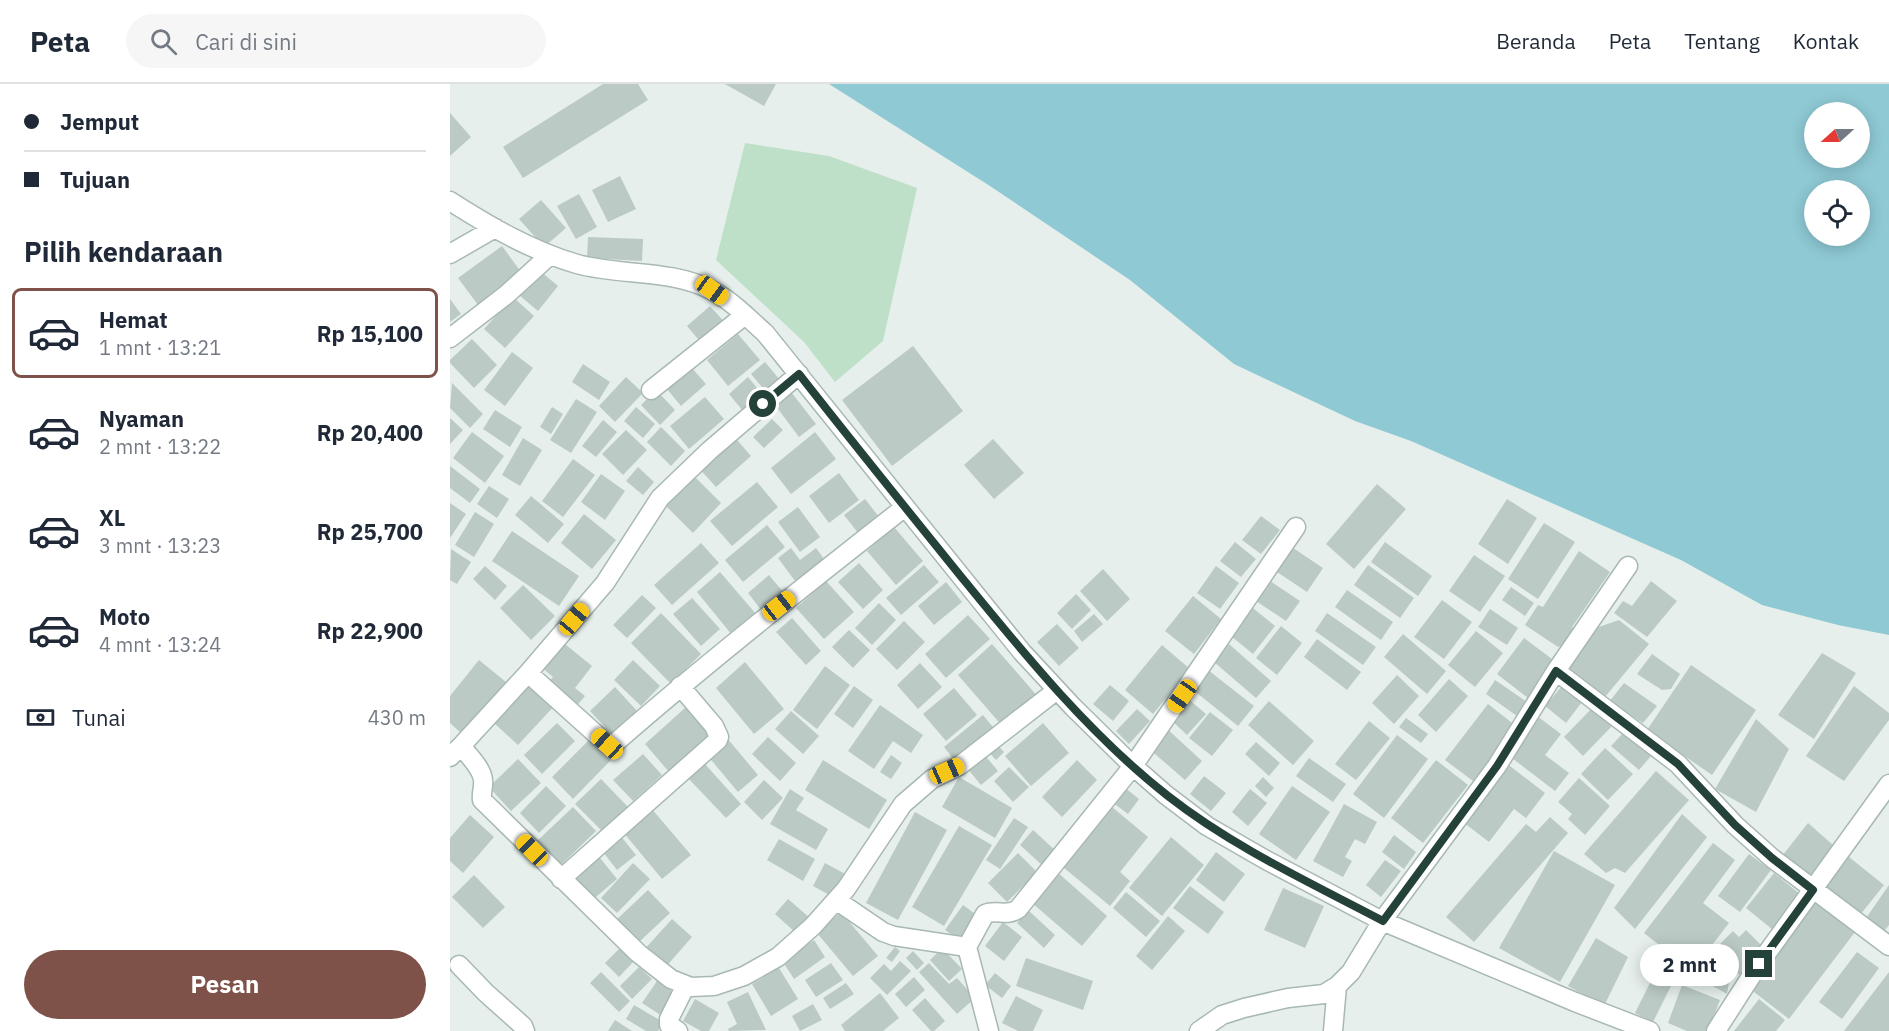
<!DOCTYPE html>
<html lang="id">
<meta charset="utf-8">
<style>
:root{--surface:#fff;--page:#f6f6f7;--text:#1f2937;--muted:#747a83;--line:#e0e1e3;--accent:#7f5249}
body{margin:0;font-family:"IBM Plex Sans",sans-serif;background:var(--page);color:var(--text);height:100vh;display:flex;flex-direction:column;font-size:22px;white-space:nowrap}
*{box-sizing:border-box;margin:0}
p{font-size:20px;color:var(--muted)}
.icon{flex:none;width:33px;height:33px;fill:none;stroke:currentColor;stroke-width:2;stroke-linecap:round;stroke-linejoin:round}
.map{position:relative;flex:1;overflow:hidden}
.drawer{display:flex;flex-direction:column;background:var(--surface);width:450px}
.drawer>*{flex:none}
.guide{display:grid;align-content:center;height:132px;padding:0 24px;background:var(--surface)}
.needle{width:39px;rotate:249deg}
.buttons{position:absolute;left:1354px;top:18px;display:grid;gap:12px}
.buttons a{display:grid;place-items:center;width:66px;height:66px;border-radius:50%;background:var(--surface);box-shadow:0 3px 15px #0003;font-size:30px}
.end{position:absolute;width:27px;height:27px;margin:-14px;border:8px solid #24423a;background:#fff;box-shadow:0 0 0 3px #fff}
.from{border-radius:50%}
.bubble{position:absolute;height:42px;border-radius:21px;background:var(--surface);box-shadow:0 3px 15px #0003;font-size:20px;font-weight:700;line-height:42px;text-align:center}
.car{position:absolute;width:18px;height:36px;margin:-18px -9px;border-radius:8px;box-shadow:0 0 4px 2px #0007;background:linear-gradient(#f5c518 24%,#345 0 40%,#f5c518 0 76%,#345 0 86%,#f5c518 0)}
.guide b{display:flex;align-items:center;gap:21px;height:57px;font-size:22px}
.guide b+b{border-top:2px solid var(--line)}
.guide i{width:15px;height:15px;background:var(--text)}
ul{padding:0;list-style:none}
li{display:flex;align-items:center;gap:18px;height:90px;margin:0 12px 9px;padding:0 12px;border:3px solid transparent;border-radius:9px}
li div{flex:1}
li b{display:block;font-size:22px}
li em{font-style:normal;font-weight:700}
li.active{border-color:var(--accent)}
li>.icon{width:54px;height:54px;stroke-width:1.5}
h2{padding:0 24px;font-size:27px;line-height:72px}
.pay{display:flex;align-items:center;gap:15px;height:66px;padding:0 24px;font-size:22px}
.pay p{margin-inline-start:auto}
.cta{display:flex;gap:12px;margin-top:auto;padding:12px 24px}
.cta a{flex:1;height:69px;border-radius:36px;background:var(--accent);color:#fff;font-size:24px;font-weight:700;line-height:69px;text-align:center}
header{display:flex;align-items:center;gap:36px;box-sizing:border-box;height:84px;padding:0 30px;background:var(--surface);border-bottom:2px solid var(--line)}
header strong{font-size:28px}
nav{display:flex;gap:33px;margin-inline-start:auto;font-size:21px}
.search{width:420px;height:54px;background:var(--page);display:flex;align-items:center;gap:15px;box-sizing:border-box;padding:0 21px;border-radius:33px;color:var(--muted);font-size:22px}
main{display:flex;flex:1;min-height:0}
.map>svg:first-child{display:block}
</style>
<header>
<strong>Peta</strong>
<div class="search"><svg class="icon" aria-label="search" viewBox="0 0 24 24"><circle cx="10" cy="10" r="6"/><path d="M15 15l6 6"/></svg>Cari di sini</div>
<nav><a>Beranda</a><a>Peta</a><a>Tentang</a><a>Kontak</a></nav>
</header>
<main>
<section class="drawer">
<div class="guide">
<b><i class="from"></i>Jemput</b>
<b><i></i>Tujuan</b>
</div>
<h2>Pilih kendaraan</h2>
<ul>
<li class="active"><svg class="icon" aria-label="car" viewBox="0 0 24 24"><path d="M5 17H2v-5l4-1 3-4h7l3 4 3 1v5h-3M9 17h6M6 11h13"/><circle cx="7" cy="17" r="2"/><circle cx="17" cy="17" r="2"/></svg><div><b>Hemat</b><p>1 mnt · 13:21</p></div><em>Rp 15,100</em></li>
<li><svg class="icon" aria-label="car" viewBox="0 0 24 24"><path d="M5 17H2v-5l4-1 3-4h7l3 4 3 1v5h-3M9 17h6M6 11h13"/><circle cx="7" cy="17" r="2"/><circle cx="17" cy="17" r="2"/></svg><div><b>Nyaman</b><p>2 mnt · 13:22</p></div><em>Rp 20,400</em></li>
<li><svg class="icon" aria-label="car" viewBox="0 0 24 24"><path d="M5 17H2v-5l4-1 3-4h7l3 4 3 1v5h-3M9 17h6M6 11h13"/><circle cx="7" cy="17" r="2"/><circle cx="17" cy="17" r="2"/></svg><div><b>XL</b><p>3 mnt · 13:23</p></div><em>Rp 25,700</em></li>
<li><svg class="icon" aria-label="car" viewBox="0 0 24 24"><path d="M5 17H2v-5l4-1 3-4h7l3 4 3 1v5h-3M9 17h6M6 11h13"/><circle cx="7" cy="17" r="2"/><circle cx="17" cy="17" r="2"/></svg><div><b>Moto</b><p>4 mnt · 13:24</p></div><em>Rp 22,900</em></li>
</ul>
<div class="pay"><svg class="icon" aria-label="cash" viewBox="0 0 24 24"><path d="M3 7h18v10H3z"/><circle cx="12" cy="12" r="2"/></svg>Tunai<p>430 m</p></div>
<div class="cta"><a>Pesan</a></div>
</section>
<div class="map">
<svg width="1439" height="947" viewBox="0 0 1439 947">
<rect width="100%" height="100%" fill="#e6efeb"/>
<path fill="#bfe0c8" d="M 295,59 L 379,72 L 467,104 L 433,257 L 385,298 L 354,258 L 266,176 Z"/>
<path fill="#8ec9d4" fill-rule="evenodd" d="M 379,0 L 1439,0 L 1439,551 L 1388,541 L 1312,521 L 1231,476 L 961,357 L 905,337 L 784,280 L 680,196 L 540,102 ZM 1365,28 L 1410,28 L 1410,74 L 1365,74 ZM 1365,106 L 1410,106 L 1410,152 L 1365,152 Z"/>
<path fill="#bbcac4" d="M 153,0 L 188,0 L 198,16 L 73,94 L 53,63 Z
M 275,0 L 326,0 L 314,22 Z
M 0,29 L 21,53 L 0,72 Z
M 170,92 L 186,125 L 158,138 L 142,106 Z
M 129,110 L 147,143 L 126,155 L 107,122 Z
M 91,116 L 116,144 L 94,163 L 69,135 Z
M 138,153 L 193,155 L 192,177 L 137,174 Z
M 52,162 L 74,192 L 31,225 L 8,194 Z
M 89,186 L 108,202 L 88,227 L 69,211 Z
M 63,213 L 84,232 L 55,264 L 34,245 Z
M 0,215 L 11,230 L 0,238 Z
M 260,222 L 278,242 L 254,262 L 237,242 Z
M 288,250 L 310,276 L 278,302 L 257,276 Z
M 22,255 L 47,281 L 24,304 L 0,279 L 0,276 Z
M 463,262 L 513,327 L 442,382 L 392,316 Z
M 62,268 L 83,284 L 55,322 L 34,306 Z
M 315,278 L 330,296 L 316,308 L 301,290 Z
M 133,280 L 160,298 L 149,316 L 122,298 Z
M 241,283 L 256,300 L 231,322 L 217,305 Z
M 176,293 L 193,309 L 165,338 L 149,322 Z
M 298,293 L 317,316 L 298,333 L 279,310 Z
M 2,299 L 33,330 L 20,344 L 0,324 Z
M 338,304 L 366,340 L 349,353 L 322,317 Z
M 206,306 L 225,326 L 210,341 L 191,321 Z
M 255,313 L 274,335 L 239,365 L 220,342 Z
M 126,315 L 147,328 L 121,369 L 100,356 Z
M 102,323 L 113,330 L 101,350 L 90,343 Z
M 186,323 L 205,340 L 193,354 L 174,337 Z
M 45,326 L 72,343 L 60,363 L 33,345 Z
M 0,334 L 13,346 L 0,360 Z
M 322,335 L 333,346 L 314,364 L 303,353 Z
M 153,336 L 167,348 L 146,373 L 132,362 Z
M 211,343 L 235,367 L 221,382 L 197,358 Z
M 176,346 L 197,366 L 173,391 L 152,370 Z
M 22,348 L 54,372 L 35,399 L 3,374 Z
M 365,348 L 386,375 L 341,410 L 321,384 Z
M 281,349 L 301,372 L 266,403 L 246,381 Z
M 73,354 L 92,366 L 70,402 L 52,391 Z
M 543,355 L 574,389 L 544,415 L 514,381 Z
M 123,375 L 145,391 L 113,433 L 92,417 Z
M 0,382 L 30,405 L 20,419 L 0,404 Z
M 188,383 L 204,398 L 193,411 L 176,397 Z
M 239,387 L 271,419 L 243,449 L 210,416 Z
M 389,389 L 409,416 L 379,439 L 359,412 Z
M 151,390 L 175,407 L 155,436 L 131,418 Z
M 307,398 L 328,423 L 282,462 L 260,437 Z
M 927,400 L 956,425 L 904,485 L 876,460 Z
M 39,402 L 59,415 L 47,434 L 27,420 Z
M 81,412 L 114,440 L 98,459 L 65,431 Z
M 415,415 L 433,438 L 412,454 L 394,431 Z
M 1057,415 L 1087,434 L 1058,480 L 1028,460 Z
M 0,419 L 16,430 L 0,454 Z
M 348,423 L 370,453 L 350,468 L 328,438 Z
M 25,428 L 44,440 L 24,473 L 5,461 Z
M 134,430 L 166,456 L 142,485 L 111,459 Z
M 811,432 L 830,446 L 811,470 L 792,456 Z
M 1094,439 L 1125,458 L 1088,515 L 1058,495 Z
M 317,441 L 335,463 L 293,498 L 275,476 Z
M 444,443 L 473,477 L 446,501 L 417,467 Z
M 62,447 L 129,492 L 109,522 L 42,477 Z
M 785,458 L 806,475 L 791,493 L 770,477 Z
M 935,458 L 982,492 L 968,512 L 921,478 Z
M 251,459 L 269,479 L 222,521 L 204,501 Z
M 837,460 L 873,484 L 857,508 L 821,484 Z
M 341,464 L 350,476 L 366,464 L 377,479 L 348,501 L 328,474 Z
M 1,465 L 21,478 L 7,500 L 0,496 Z
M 1129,467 L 1160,488 L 1122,543 L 1127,548 L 1120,559 L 1108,563 L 1075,541 L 1088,521 L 1093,523 Z
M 1024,471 L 1055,492 L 1030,528 L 999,507 Z
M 409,479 L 433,506 L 413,525 L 388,498 Z
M 474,481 L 489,498 L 451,531 L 436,514 Z
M 918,481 L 964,514 L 950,534 L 904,501 Z
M 35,482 L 57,502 L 45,516 L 23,495 Z
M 766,482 L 789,499 L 770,525 L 747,509 Z
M 653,485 L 680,515 L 657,537 L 630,507 Z
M 270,488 L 306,530 L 282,551 L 247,508 Z
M 319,491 L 334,509 L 312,527 L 298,509 Z
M 814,493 L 850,517 L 836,537 L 800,513 Z
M 376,497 L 404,528 L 374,555 L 346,524 Z
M 1201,497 L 1227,517 L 1197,553 L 1164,529 L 1173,517 L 1182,522 Z
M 496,498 L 512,518 L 484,541 L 468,522 Z
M 73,501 L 105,532 L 81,556 L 50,524 Z
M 1061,503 L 1084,519 L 1075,532 L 1052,516 Z
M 897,506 L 943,538 L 931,556 L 885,523 Z
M 626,510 L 641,526 L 622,545 L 607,529 Z
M 192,511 L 206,524 L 177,554 L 163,541 Z
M 743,512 L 771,535 L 744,570 L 715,547 Z
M 242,514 L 270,545 L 251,562 L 223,530 Z
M 992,516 L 1022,538 L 994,575 L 964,553 Z
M 429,519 L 446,536 L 422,561 L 405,544 Z
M 798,520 L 825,542 L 803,570 L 776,548 Z
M 1040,525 L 1068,544 L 1057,561 L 1028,543 Z
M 211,529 L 251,570 L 221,600 L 181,559 Z
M 877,529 L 926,563 L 913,581 L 865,547 Z
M 644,530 L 653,540 L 632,558 L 624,547 Z
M 518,531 L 540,555 L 496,594 L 475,570 Z
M 342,534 L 371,567 L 356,581 L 326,548 Z
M 1169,536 L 1199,560 L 1150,619 L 1111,586 L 1146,544 Z
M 454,537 L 475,558 L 447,586 L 426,565 Z
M 607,540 L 629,564 L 609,582 L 587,558 Z
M 831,542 L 852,559 L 827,591 L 806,574 Z
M 399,546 L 420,566 L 403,584 L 382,563 Z
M 1026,547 L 1053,569 L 1025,603 L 998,581 Z
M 953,550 L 996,587 L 977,610 L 934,573 Z
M 1074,554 L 1106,578 L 1078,614 L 1047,590 Z
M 867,555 L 911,588 L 897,606 L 854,573 Z
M 110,556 L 142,582 L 125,604 L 135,612 L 124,625 L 96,601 L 103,593 L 90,582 Z
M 542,560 L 589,614 L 554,644 L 508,591 Z
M 779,560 L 821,597 L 806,614 L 764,578 Z
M 712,561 L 740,585 L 703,630 L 675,606 Z
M 1372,569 L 1406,589 L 1364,655 L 1328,631 Z
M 1202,570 L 1230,590 L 1221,605 L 1212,606 L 1187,590 Z
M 29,576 L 56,598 L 12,650 L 0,639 L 0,612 Z
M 183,576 L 210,602 L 191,622 L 164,596 Z
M 295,578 L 334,625 L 304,650 L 266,604 Z
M 470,579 L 492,603 L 468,625 L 447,601 Z
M 1241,581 L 1306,626 L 1262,691 L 1197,646 Z
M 375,582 L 400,601 L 367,645 L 343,626 Z
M 758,586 L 804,622 L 788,642 L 742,605 Z
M 947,591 L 969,612 L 944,640 L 922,619 Z
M 999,595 L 1018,612 L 986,648 L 968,631 Z
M 1045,596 L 1077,618 L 1067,632 L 1036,610 Z
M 83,597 L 107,619 L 68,661 L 44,639 Z
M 1174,599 L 1207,622 L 1193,639 L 1159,618 Z
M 660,601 L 679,617 L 663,637 L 643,620 Z
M 404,602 L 423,616 L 403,644 L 384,630 Z
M 1112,602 L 1132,618 L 1116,639 L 1095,622 Z
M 1404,602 L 1439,629 L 1439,636 L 1394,697 L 1356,672 Z
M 165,603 L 189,629 L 164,653 L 140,627 Z
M 504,604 L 527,631 L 496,657 L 473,630 Z
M 736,613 L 756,630 L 737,651 L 718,633 Z
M 819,617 L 864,657 L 843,681 L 798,641 Z
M 1038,620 L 1066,642 L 1023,697 L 995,676 Z
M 430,621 L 473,651 L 461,669 L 443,657 L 424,685 L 398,667 Z
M 1144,622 L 1163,641 L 1133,672 L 1114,653 Z
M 236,623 L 261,652 L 220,689 L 195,660 Z
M 687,625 L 700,637 L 679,660 L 666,647 Z
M 341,627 L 369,652 L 353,670 L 325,645 Z
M 760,628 L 783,646 L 762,672 L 739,654 Z
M 533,631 L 547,648 L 508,681 L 494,663 Z
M 1087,632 L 1111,650 L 1095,671 L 1119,689 L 1105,707 L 1058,671 Z
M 956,634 L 978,650 L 971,659 L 949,643 Z
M 1306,635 L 1339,665 L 1306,728 L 1265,705 Z
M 919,637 L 940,654 L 906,696 L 885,680 Z
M 107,639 L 125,657 L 92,690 L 74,671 Z
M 593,639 L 619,669 L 581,702 L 555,672 Z
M 715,643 L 752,677 L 735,696 L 697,663 Z
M 1174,648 L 1201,672 L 1189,686 L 1161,662 Z
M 947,651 L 978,675 L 934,734 L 903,710 Z
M 318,653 L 346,679 L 330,697 L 302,670 Z
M 277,654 L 308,691 L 288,708 L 257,671 Z
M 140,655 L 161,676 L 123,715 L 102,693 Z
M 544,657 L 554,668 L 546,676 L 536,665 Z
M 806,658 L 830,679 L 819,692 L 795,670 Z
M 1155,664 L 1183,690 L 1158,716 L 1131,690 Z
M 532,668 L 548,687 L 531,701 L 516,683 Z
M 193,670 L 212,691 L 183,717 L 163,696 Z
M 441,671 L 452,679 L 441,695 L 430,688 Z
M 859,674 L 896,700 L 883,718 L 846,692 Z
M 68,675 L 91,699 L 61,727 L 39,703 Z
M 373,676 L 437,716 L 419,745 L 355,706 Z
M 627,676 L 647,696 L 612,733 L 592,713 Z
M 986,676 L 1018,701 L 973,759 L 941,734 Z
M 254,679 L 291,720 L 276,734 L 238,694 Z
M 1056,679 L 1095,709 L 1076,734 L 1064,725 L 1039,758 L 1013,738 Z
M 559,683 L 579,703 L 563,718 L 544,697 Z
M 1206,687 L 1239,716 L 1175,789 L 1165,784 L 1156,789 L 1134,770 Z
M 754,692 L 776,709 L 761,727 L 740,710 Z
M 509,693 L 562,724 L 545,754 L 492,723 Z
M 813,693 L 824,704 L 816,713 L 805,702 Z
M 1129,694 L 1160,722 L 1135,751 L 1118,735 L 1122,730 L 1108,718 Z
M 151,695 L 178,723 L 153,748 L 125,720 Z
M 314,696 L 333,714 L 312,736 L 294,718 Z
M 96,702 L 116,722 L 89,749 L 70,729 Z
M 842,702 L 880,728 L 846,776 L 809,750 Z
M 674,703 L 689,715 L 678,730 L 662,718 Z
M 340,705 L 354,714 L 346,726 L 378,745 L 366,766 L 320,740 Z
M 800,705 L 817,719 L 798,742 L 782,728 Z
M 894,720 L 927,738 L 915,760 L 905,755 L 895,773 L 902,777 L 893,793 L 863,777 Z
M 123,723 L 146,747 L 111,781 L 87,757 Z
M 662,723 L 698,753 L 670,788 L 680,797 L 660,822 L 613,783 Z
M 201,724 L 241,771 L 212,795 L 173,748 Z
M 465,728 L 497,746 L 448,836 L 416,819 Z
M 1232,730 L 1257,753 L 1185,845 L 1164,824 Z
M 20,731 L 44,753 L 13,789 L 0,777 L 0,754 Z
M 1100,733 L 1118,749 L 1024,858 L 996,833 L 1076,740 L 1086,748 Z
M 564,734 L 578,743 L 550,785 L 536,776 Z
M 1358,739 L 1383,761 L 1360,792 L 1332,772 Z
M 509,742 L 542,761 L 494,842 L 462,823 Z
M 583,746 L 606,767 L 593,782 L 570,761 Z
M 169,750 L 186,771 L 167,786 L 150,764 Z
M 944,751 L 966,768 L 954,785 L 932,768 Z
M 721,753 L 754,781 L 712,832 L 679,804 Z
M 329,755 L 365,775 L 353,797 L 317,776 Z
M 1263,759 L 1285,776 L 1253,819 L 1279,839 L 1242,887 L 1194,849 Z
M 1104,767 L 1165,801 L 1110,898 L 1049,864 Z
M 766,768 L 795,790 L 774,818 L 746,796 Z
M 146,769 L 167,795 L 140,818 L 119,793 Z
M 568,769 L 587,788 L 557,818 L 538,799 Z
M 1299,770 L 1321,786 L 1290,828 L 1268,812 Z
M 1399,773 L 1434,801 L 1406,836 L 1371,809 Z
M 935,776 L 951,787 L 931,813 L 916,801 Z
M 183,779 L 200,795 L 167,829 L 151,814 Z
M 375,779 L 397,791 L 385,814 L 363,802 Z
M 607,788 L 657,832 L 632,862 L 582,819 Z
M 1324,789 L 1351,811 L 1323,846 L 1296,824 Z
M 24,791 L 55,823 L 33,844 L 2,813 Z
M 1439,801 L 1439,841 L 1431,851 L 1414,837 Z
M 740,802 L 774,828 L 758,850 L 723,824 Z
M 833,804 L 874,822 L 855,864 L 814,846 Z
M 198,806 L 220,829 L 188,859 L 166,836 Z
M 676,808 L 710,837 L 696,853 L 663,824 Z
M 338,815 L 360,834 L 346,849 L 325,830 Z
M 1365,817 L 1405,848 L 1339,935 L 1304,908 L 1304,896 Z
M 513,821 L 528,832 L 511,857 L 495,846 Z
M 578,826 L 605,851 L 594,864 L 567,839 Z
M 391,828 L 428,872 L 403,892 L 367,849 Z
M 718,832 L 735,847 L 702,886 L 686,872 Z
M 222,835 L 242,853 L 213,886 L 193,867 Z
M 553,838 L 572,853 L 554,877 L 535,862 Z
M 1296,846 L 1315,865 L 1289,891 L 1264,866 L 1283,847 L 1289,853 Z
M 1146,854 L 1178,873 L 1154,922 L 1118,902 Z
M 364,856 L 375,873 L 344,895 L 333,878 Z
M 172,862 L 185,876 L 169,893 L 155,879 Z
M 445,863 L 450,867 L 442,878 L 436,874 Z
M 492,864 L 512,885 L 499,897 L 480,876 Z
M 463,867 L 474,879 L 467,886 L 456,874 Z
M 1407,868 L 1429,884 L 1392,935 L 1369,918 Z
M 576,874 L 643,897 L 633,926 L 566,902 Z
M 1212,875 L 1230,884 L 1203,938 L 1185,929 Z
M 450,877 L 461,887 L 437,911 L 420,894 L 434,880 L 441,887 Z
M 381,879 L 393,896 L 366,913 L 355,896 Z
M 479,879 L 499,900 L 507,894 L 525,914 L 507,930 L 469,888 Z
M 1259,880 L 1280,892 L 1277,910 L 1250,895 Z
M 189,883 L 202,895 L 182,915 L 170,902 Z
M 329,884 L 348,915 L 321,932 L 302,900 Z
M 151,888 L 180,917 L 169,928 L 140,899 Z
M 1439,888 L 1439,947 L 1394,947 Z
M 545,889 L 561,902 L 552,914 L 535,901 Z
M 464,893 L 475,906 L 456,923 L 445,910 Z
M 207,897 L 226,910 L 212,932 L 192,919 Z
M 396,899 L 404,910 L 380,925 L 373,914 Z
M 1232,901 L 1270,916 L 1258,947 L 1237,947 L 1218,939 Z
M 298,908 L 316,946 L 279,947 L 278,945 L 287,940 L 277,918 Z
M 430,909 L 449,934 L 433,947 L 395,947 L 391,941 Z
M 566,912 L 593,926 L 583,947 L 568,947 L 552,939 Z
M 475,914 L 495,937 L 484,947 L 481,947 L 462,926 Z
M 245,915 L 269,929 L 259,947 L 251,947 L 233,937 Z
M 1309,915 L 1335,936 L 1326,947 L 1284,947 Z
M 363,920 L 372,936 L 350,947 L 342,932 Z
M 184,921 L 213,938 L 208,947 L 196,947 L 176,935 Z
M 165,936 L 182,947 L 158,947 Z"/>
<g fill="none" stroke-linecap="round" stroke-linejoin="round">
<defs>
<path id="minor" d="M 0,117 C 39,142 82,167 127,180 C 170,192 221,185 261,206 C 281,216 298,234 315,249 L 572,568 L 623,623 L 683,682 L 716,711 L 757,742 L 816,776 L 932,837 L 1125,918 L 1200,947
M 0,170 L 45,144
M 0,254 L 56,211 L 100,171
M 201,306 L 295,231
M 1106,587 L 1228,680 L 1285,741 L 1322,774 L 1439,862
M 78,589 L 157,660 L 165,659 C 259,577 357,500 455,423
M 11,662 L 78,589 L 155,499 L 210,414 L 260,366 L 349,290
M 0,673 L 11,662 C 18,671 32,684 33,696 C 34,703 31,708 32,716 L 188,869 L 221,895 L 241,903 L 264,902 L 294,892 L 328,873 L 363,842 L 396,805 L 453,720 L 482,695 L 509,682 L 607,606
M 111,795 L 268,656 L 269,653 L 264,642 L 230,602
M 386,816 L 433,848 L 444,852 L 517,863 L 535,830 C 547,825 557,833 568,825 L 683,682 L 846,443
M 517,863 L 539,947
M 9,881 L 36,909 L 73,942 L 75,947
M 228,947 L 219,941 L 219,935 L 236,901
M 749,947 L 772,931 L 794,924 L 838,914 L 874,910 L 887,902 L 901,888 L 932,837 L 1047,682 L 1106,587 L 1178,482
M 883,947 L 887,902
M 1266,947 L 1309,880 L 1439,700"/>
</defs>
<use href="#minor" stroke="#a8b8b2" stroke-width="21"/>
<use href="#minor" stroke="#fff" stroke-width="18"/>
</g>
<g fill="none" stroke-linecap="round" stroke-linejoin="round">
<path stroke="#24423a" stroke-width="8" d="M 313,320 L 349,290 C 403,359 458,427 513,495 C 575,571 640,651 718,712 C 783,763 859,798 933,837 L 1047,682 L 1106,587 L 1228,680 L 1285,741 L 1322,774 L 1363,806 L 1309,880"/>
</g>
</svg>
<div class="buttons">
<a><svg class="needle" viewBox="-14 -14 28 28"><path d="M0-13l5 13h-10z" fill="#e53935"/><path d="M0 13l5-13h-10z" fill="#747a83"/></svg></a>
<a><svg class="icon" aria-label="locate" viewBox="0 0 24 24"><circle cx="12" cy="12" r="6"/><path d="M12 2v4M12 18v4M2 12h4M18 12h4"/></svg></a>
</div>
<i class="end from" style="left:313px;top:320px"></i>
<i class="end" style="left:1309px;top:880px"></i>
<div class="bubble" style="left:1190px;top:860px;width:99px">2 mnt</div>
<i class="car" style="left:262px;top:206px;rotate:126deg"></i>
<i class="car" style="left:329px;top:522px;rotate:52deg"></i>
<i class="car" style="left:124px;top:535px;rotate:40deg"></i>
<i class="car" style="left:732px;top:612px;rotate:215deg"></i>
<i class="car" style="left:157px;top:660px;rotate:312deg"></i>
<i class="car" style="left:497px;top:687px;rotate:66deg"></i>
<i class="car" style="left:82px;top:766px;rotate:315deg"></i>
</div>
</main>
